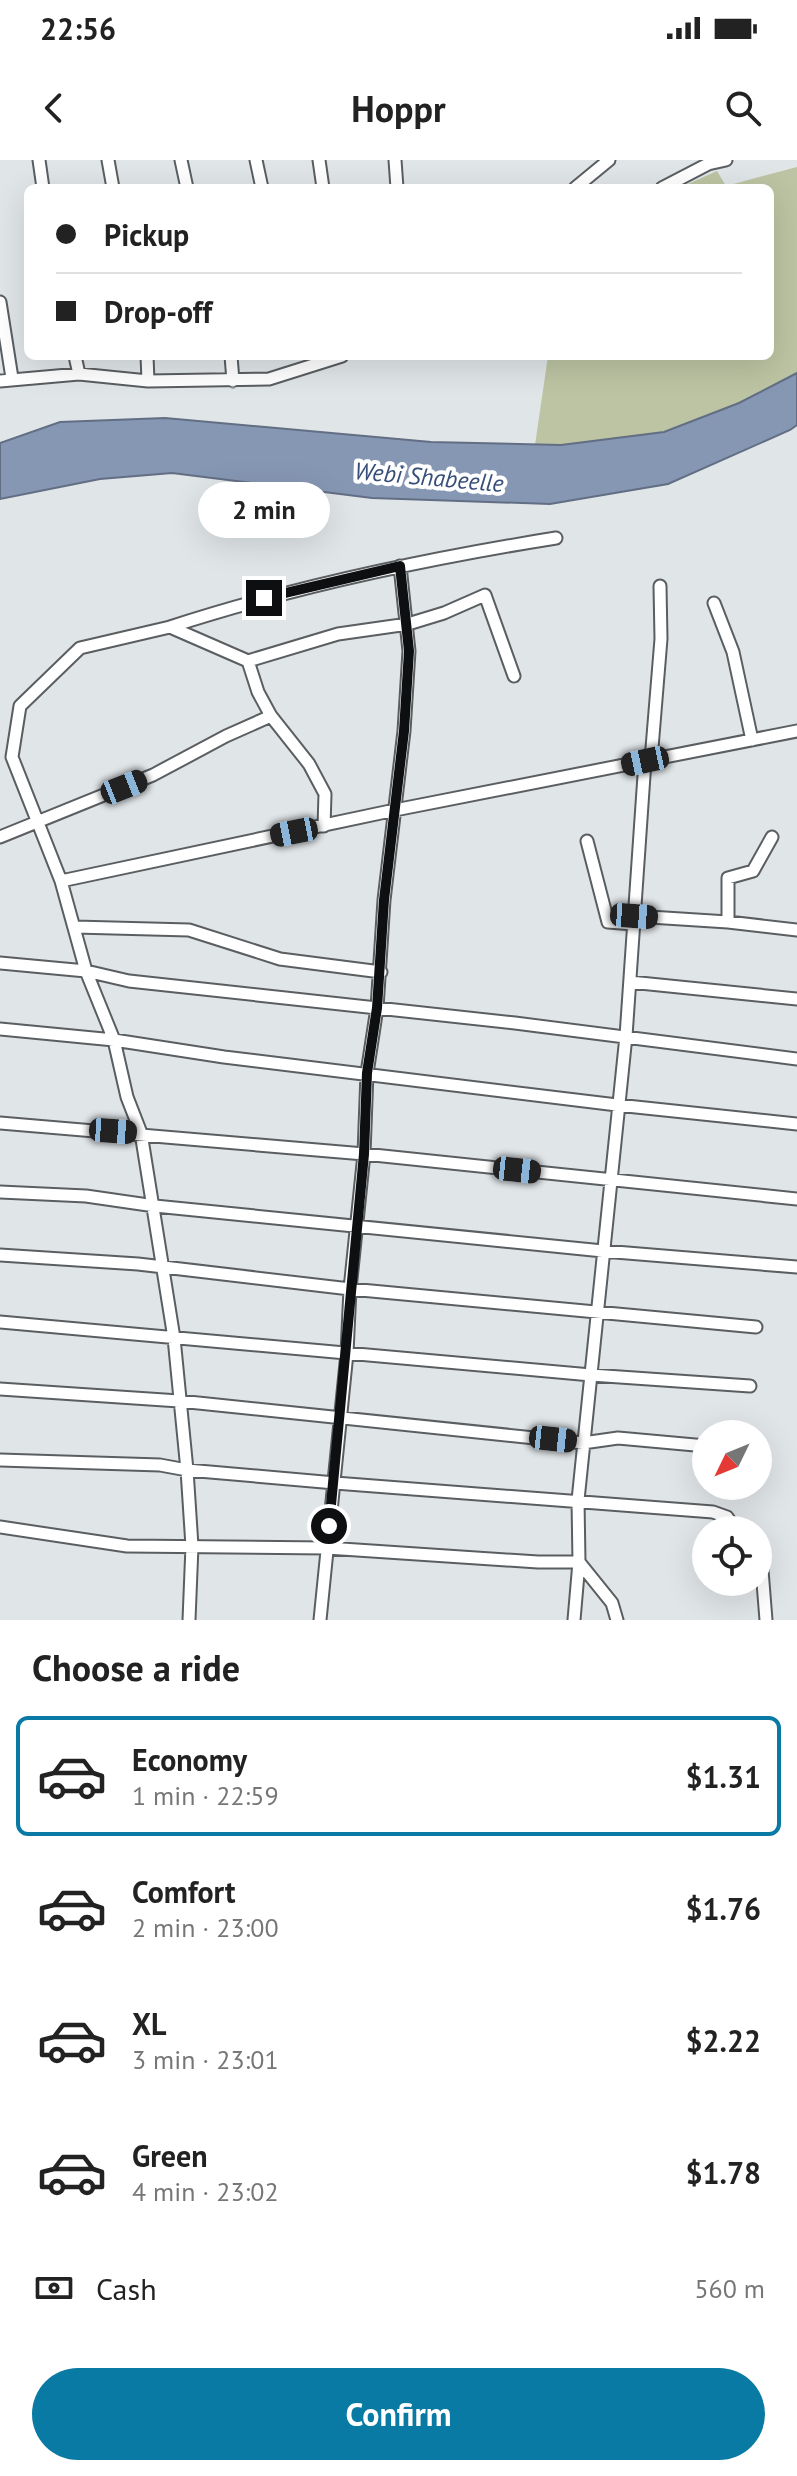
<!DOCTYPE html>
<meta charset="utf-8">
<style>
:root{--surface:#fff;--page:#f2f2f2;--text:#222;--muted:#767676;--line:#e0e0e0;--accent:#087aa3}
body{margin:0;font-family:"PT Sans",sans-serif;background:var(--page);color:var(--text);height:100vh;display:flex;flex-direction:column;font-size:30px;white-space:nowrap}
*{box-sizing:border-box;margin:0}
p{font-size:26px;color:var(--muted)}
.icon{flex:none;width:44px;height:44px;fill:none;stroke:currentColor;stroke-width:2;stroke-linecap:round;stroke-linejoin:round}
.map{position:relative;height:1460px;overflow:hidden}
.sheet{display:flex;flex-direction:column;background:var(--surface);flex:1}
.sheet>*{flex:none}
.hud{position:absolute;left:24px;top:24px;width:750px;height:176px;border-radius:12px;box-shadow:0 8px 32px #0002;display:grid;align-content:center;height:176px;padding:0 32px;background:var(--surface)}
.needle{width:52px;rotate:227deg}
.tools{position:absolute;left:692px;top:1260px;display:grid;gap:16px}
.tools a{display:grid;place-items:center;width:80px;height:80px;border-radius:50%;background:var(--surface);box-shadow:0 8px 32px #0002;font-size:40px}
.end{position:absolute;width:36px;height:36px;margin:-18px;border:10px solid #0e0f10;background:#fff;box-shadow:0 0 0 4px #fff}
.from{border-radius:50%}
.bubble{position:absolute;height:56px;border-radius:28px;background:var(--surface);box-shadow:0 8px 32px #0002;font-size:26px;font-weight:600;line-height:56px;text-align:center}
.car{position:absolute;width:24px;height:48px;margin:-24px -12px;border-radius:10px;box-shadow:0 0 6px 2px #0007;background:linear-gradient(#222 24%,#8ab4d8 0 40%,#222 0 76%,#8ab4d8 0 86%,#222 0)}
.hud b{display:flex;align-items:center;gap:28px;height:76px;font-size:30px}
.hud b+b{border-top:2px solid var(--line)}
.hud i{width:20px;height:20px;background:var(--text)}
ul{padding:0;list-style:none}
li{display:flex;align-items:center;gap:24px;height:120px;margin:0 16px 12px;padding:0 16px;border:4px solid transparent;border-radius:12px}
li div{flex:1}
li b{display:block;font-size:30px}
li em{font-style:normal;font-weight:600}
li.selected{border-color:var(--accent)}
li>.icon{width:72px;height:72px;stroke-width:1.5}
h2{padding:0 32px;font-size:36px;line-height:96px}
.pay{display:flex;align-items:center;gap:20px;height:88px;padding:0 32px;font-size:30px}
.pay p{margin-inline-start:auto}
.cta{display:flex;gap:16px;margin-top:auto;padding:16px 32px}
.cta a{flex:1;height:92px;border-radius:48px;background:var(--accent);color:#fff;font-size:32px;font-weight:600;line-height:92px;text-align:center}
.status{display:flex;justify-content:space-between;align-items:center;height:56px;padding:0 40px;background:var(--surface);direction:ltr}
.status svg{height:22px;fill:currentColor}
header{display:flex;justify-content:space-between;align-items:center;height:104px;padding:0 32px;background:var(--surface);font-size:36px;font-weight:600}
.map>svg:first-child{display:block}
</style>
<div class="status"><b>22:56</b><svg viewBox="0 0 49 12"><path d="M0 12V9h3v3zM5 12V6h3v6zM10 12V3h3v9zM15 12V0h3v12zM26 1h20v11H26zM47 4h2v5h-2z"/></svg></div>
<header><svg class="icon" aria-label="back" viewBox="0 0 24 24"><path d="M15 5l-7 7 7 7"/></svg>Hoppr<svg class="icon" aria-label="search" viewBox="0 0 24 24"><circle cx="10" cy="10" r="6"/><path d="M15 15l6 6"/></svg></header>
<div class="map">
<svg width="797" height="1460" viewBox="0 0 797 1460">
<rect width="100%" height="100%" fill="#e0e5e8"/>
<path fill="#bcc4a3" d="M 797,7 L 797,213 L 739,243 L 664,272 L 561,285 L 535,285 L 548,196 L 770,196 L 770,28 L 679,28 L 717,11 L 726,26 Z"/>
<path fill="#8697b4" stroke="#626e83" stroke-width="2" d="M 797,213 L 797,265 L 790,270 L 668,324 L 550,344 L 372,338 L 172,313 L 100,319 L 0,339 L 0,283 L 60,262 L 165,258 L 431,282 L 561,285 L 664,272 L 739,243 Z"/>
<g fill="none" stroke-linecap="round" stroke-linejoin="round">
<defs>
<path id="street" d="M 39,0 L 43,28
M 108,0 L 113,28
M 181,0 L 187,28
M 256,0 L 262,28
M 319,0 L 323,28
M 395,0 L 397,28
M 575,28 L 609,0
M 662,28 L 708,4 L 726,0
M 0,142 L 12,218
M 75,196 L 79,214
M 147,196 L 148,221
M 231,196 L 233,221
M 0,221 L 79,214 L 148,221 L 269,219 L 342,196
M 714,443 L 733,492 L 752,580
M 170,467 C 296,426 425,399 556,378
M 248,501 L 258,532 L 271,556 L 309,604 L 325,634 L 324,666
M 651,600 L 661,479 L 660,426
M 0,677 L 153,615 L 226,576 L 271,556
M 587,681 L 608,762 L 634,764
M 61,721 L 395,650 L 797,571
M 634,756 L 728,762 L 797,770
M 728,762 L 728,718 L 753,711 L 772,677
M 75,767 L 189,770 L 280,799 L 381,812
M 0,803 L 86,811 L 129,821 L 515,863 L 797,899
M 630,822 L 797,839
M 0,869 L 114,880 L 224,897 L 617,945 L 797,964
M 0,963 L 364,994 L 797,1039
M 0,1032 L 86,1036 L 155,1046 L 603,1091 L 797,1107
M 0,1095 L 138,1104 L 350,1129 L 756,1167
M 0,1162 L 591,1215 L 750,1226
M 0,1229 L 179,1241 L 583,1283 L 618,1278 L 706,1286
M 0,1300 L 160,1305 L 187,1310 L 335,1323 L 713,1352 L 727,1357 L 736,1370
M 0,1367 L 127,1386 L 327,1388 L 538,1402 L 579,1402 L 612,1443 L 617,1460
M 758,1403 L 762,1410 L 766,1460
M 189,1460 L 192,1386 L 187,1310 L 174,1178 L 141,973 L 127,937 L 114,880 L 86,811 L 61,721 L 12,597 L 20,546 L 80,488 L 170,467 L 248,501 L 338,474 L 408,464 L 444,453 L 485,435 L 514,516
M 320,1460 L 347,1193 L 350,1129 L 364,994 L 367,913 L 377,848 L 384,740 L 404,571 L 409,491 L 400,406
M 574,1460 L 579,1402 L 578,1340 L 626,876 L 645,601"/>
</defs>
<use href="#street" stroke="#5a5e61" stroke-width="15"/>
<use href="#street" stroke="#fff" stroke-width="11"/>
</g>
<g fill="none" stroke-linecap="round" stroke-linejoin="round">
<path stroke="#0e0f10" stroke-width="10" d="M 264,438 L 400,406 L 409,491 L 404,571 L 384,740 L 377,848 L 367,913 L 364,994 L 329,1366"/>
</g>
<g text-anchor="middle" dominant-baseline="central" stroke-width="8" stroke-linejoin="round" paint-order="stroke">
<g font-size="24" font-style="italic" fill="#364e78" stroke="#fff">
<text transform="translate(429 317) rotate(5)">Webi Shabeelle</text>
</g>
</g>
</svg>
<div class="tools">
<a><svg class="needle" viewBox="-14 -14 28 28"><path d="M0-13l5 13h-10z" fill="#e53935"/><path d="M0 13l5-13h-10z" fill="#767676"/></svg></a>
<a><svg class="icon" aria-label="locate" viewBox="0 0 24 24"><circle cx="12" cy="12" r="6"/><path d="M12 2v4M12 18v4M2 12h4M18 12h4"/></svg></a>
</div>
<i class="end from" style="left:329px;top:1366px"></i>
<i class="end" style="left:264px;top:438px"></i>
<div class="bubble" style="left:198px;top:322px;width:132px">2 min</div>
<i class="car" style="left:645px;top:601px;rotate:258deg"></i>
<i class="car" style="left:124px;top:627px;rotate:68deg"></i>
<i class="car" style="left:294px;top:672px;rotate:259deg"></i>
<i class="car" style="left:634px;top:756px;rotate:94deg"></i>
<i class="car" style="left:113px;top:971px;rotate:94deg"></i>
<i class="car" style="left:517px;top:1010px;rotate:96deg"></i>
<i class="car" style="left:553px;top:1279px;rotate:96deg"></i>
<div class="hud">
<b><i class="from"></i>Pickup</b>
<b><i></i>Drop-off</b>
</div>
</div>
<section class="sheet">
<h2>Choose a ride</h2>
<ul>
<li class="selected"><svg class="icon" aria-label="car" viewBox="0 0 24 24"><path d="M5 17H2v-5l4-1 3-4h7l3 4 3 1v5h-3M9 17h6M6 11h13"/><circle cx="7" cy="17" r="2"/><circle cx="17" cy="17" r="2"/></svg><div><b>Economy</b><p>1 min · 22:59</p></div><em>$1.31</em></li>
<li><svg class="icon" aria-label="car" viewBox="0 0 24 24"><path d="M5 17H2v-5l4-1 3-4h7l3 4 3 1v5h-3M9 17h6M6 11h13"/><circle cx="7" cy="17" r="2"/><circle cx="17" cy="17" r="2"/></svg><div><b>Comfort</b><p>2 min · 23:00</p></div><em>$1.76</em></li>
<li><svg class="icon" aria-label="car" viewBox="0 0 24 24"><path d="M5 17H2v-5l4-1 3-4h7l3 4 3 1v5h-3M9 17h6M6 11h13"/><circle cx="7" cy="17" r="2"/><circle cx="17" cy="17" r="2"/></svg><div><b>XL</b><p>3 min · 23:01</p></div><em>$2.22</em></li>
<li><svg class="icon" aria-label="car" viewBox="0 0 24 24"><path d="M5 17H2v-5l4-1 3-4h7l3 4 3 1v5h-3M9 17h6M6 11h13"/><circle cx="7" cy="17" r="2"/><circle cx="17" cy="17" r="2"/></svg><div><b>Green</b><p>4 min · 23:02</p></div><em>$1.78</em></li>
</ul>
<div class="pay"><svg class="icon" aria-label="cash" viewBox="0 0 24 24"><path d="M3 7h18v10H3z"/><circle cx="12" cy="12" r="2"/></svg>Cash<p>560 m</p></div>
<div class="cta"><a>Confirm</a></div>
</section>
